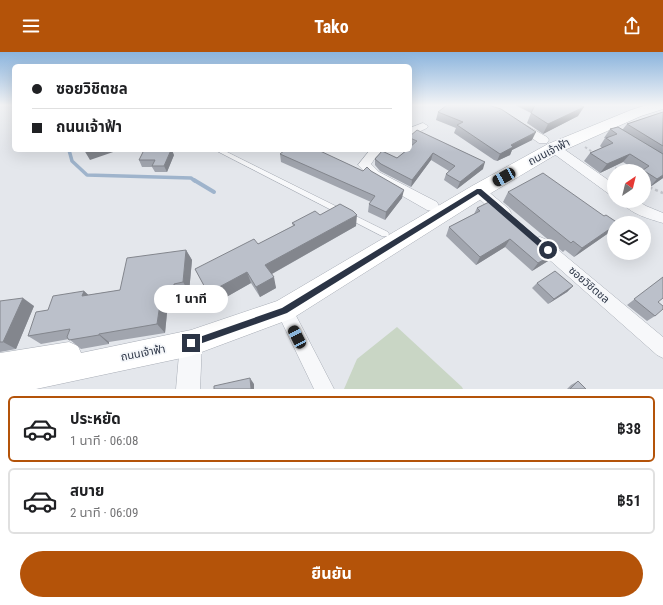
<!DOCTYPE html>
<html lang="th">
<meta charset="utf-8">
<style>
:root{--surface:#fff;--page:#f6f6f6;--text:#202124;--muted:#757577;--line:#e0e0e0;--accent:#b45309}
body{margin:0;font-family:"Roboto Condensed","Noto Sans Thai",sans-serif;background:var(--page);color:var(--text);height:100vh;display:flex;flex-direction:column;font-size:15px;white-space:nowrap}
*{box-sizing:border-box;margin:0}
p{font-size:13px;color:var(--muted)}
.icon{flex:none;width:22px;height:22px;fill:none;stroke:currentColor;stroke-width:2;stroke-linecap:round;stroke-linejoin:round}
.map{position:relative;height:337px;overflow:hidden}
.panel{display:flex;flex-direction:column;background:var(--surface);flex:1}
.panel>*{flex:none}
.top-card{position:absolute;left:12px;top:12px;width:400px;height:88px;border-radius:6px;box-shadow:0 4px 16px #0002;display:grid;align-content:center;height:88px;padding:0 20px;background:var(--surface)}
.needle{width:26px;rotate:35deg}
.buttons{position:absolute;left:607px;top:112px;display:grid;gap:8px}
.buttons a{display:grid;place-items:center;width:44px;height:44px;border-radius:50%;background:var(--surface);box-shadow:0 4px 16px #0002;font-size:20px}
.end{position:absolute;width:18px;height:18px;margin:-9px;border:5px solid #2b3445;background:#fff;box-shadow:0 0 0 2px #fff}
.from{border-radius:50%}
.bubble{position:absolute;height:28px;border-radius:14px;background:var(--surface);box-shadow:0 4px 16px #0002;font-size:13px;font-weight:700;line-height:28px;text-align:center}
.car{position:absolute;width:12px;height:24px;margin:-12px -6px;border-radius:5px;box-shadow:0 0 3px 1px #0007;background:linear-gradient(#222 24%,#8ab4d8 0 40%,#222 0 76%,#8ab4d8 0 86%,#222 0)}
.top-card b{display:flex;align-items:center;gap:14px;height:38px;font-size:15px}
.top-card b+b{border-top:1px solid var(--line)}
.top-card i{width:10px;height:10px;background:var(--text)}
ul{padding:7px 0 0;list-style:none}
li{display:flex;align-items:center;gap:12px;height:66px;margin:0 8px 6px;padding:0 12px;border:2px solid var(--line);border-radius:6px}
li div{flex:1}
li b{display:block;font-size:15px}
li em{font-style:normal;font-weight:700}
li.current{border-color:var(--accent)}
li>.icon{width:36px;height:36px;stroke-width:1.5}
.button{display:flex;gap:8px;margin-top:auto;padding:8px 20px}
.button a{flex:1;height:46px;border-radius:24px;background:var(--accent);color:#fff;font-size:16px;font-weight:700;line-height:46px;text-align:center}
header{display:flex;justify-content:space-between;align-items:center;height:52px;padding:0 20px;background:var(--accent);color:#fff;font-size:18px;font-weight:700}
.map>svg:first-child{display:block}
</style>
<header><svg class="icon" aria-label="menu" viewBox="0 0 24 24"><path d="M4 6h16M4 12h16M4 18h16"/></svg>Tako<svg class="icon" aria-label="share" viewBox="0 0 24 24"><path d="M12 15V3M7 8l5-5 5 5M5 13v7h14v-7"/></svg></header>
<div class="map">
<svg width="663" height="337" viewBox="0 0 663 337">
<rect width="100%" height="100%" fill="#e4e7ec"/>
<path fill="#c9d6c5" d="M 397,275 L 462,335 L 463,337 L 344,337 L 357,307 Z"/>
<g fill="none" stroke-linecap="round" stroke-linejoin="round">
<path stroke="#9fb4cc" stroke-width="3.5" d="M 69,98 L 72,109 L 87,123 L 191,126 L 195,129"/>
<path stroke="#9fb4cc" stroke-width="4" d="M 194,128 L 214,140"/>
<defs>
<path id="service" d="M 215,98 L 223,98 L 388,180 L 389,182 L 388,184 L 382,184 Z"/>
<path id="minor" d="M 520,70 L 547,85 L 549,88 L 547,91 L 539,91 L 516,75 L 515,73 L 516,71 Z
M 423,71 L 428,74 L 427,76 L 410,84 L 410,76 Z
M 554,92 L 558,93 L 614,132 L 614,144 L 609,142 L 550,99 L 548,96 L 550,93 Z
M 370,98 L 385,98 L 376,105 L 371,112 L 379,120 L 437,150 L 439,154 L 437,158 L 432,159 L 427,158 L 371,126 L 358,113 Z
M 479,134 L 484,136 L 509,157 L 511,161 L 509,165 L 504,166 L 499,165 L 474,142 L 472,139 L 474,136 Z
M 621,149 L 638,149 L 646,154 L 663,161 L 663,171 C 650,167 629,162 621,149 Z
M 540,185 L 545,187 L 663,285 L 663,306 L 657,303 L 535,195 L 533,191 L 535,187 Z
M 284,250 L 290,252 L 334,337 L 314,337 L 276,258 L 278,252 Z"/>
<path id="tertiary" d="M 191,280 L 199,283 L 202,291 L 200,337 L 176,337 L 180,291 L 183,283 Z"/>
<path id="secondary" d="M 647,53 L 663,53 L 663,57 L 641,64 L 560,100 L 486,144 L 293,266 L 191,304 L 36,337 L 0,337 L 0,301 L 69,290 L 78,294 L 81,301 L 191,278 L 277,249 L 472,134 L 548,92 L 631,58 Z"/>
</defs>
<use href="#service" stroke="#a9aeb7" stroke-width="1"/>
<use href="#minor" stroke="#a9aeb7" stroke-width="1"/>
<use href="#tertiary" stroke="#a9aeb7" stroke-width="1"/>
<use href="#secondary" stroke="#a9aeb7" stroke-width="1"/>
<path stroke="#c2c5cb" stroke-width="2" stroke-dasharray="2.5 2.5" stroke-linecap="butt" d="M 585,95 L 594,101
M 611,113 L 621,119"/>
<path stroke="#c2c5cb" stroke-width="2.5" stroke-dasharray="3 3" stroke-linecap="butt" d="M 644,133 L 663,141"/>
<use href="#service" fill="#f7f8fa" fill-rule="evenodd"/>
<use href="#minor" fill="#f7f8fa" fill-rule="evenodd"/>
<use href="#tertiary" fill="#f7f8fa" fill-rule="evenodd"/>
<use href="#secondary" fill="#fff" fill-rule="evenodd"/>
</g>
<path fill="#a1a5ae" d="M 515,53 L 580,53 L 578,64 L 543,82 L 527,71 L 531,61 Z
M 438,60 L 532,88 L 512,98 L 510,103 L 497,109 L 494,108 L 454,81 L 456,76 L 436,68 Z
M 663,60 L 663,126 L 650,135 L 644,131 L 644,119 L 637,119 L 623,110 L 600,121 L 584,109 L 590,101 L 602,96 L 600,94 L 605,86 L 604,86 L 610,77 L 623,77 L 627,72 Z
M 410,84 L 483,117 L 457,137 L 444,128 L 446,122 L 449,119 L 431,108 L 411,135 L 380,119 L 375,113 L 375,107 L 397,106 L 412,94 L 410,93 Z
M 280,102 L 363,119 L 371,119 L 402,146 L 385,168 L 368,160 L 369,152 L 371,150 L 281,110 Z
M 174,103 L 167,120 L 155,120 L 152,115 L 142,115 L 139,108 Z
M 508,140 L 604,164 L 614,171 L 614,175 L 610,180 L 574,205 L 565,198 L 563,200 L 503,150 Z
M 477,156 L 548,209 L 532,219 L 505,195 L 476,213 L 446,184 L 449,175 L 474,162 Z
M 320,163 L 356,174 L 272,222 L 276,236 L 260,245 L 251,231 L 214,252 L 195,217 L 258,192 L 293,174 L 292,171 Z
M 186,198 L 192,208 L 189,240 L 181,241 L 179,260 L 167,261 L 165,281 L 109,290 L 109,292 L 81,297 L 69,287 L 41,292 L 28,284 L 48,258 L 84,239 L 88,243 L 120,238 Z
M 663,225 L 655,264 L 647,269 L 627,253 Z
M 537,231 L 573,234 L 567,240 L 548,252 L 532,236 Z
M 0,249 L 34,254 L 16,297 L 0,300 Z
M 578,329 L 586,337 L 567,337 L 571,333 Z"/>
<path fill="#83868d" d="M 584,55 L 578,64 L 543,82 L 548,72 Z
M 536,80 L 532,88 L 512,98 L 510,103 L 497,109 L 500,102 L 511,93 Z
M 84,98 L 119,98 L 90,108 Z
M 171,98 L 172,98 L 174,103 L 167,120 L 164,114 Z
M 433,101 L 431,108 L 411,135 L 412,128 Z
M 630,102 L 623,110 L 600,121 L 607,112 Z
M 485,110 L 483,117 L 457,137 L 460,130 Z
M 663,123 L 663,126 L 650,135 L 657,127 Z
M 404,138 L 402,146 L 385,168 L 386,160 Z
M 357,163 L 356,174 L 268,224 L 265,213 Z
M 614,174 L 614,175 L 610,180 L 574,205 L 582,196 Z
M 510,187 L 505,195 L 476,213 L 480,205 Z
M 186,198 L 192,208 L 189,240 L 183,230 Z
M 555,201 L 548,209 L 532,219 L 538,211 Z
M 247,220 L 251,231 L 214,252 L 208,241 Z
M 274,225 L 276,236 L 260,245 L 256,235 Z
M 174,232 L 181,241 L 179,260 L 172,251 Z
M 573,234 L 567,240 L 548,252 L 554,247 Z
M 84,239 L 94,248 L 82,244 Z
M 23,246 L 34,254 L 16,297 L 3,290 Z
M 160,252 L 167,261 L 165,281 L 157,272 Z
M 99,282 L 109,290 L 109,292 L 99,283 Z
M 250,326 L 254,332 L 254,337 L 251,337 Z"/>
<path fill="#bbc0ca" stroke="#83868d" d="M 447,53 L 488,53 L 501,57 L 536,80 L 511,93 L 513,95 L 500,102 L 497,100 L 457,73 L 463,70 L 438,60 Z
M 535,53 L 580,53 L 584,55 L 548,72 L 531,61 Z
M 663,60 L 663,94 L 627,72 Z
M 618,75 L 663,102 L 663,123 L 657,127 L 643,118 L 649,114 L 630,102 L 607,112 L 590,101 L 613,91 L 606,86 L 617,82 L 610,77 Z
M 417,78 L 485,110 L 460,130 L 446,122 L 455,114 L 433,101 L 412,128 L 381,112 L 375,107 L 382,99 L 397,106 L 407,98 L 410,98 L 410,95 L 417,89 L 410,86 L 410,84 Z
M 144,98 L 171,98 L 164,114 L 152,114 L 155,108 L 139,108 Z
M 285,98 L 318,98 L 363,119 L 367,115 L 371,119 L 404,138 L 386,160 L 369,152 L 375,144 L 280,102 Z
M 543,121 L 604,164 L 606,163 L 618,171 L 614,171 L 614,174 L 582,196 L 573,189 L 571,191 L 508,140 Z
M 493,148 L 555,201 L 538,211 L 510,187 L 480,205 L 449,175 L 480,159 L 477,156 Z
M 340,152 L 353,159 L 357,163 L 265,213 L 274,225 L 256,235 L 247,220 L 208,241 L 195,217 L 254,187 L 258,192 L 295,173 L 292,171 L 315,159 L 320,163 Z
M 186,198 L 183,230 L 174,232 L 172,251 L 160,252 L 157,272 L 99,282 L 99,283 L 69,288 L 67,285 L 70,277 L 28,284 L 36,260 L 48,258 L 53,244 L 84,239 L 82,244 L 120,238 L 127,206 Z
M 555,219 L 573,234 L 554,247 L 537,231 Z
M 663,225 L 663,246 L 658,250 L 663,254 L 663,257 L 655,264 L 634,247 Z
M 23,246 L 3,290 L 0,290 L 0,249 Z
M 250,326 L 251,337 L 214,337 L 214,334 Z
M 578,329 L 586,337 L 570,337 Z"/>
<linearGradient id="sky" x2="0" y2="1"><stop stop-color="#8bb4dd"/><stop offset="0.53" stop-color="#f3f4f6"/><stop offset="1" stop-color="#f3f4f6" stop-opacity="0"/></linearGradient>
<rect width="663" height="100" fill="url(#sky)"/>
<path fill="#2b3445" d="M 477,137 L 481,137 L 550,196 L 550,200 L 545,200 L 478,142 L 287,261 L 191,295 L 188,294 L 187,291 L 188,289 L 282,256 Z"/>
<g text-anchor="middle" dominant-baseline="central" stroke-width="3.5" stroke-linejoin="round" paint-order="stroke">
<g font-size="11" fill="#2b3445" stroke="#f4f6f9">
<text transform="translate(549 100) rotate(-27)">ถนนเจ้าฟ้า</text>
<text transform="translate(589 233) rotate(41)">ซอยวิชิตชล</text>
<text transform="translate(143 301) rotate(-11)">ถนนเจ้าฟ้า</text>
</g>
</g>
</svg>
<div class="buttons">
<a><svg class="needle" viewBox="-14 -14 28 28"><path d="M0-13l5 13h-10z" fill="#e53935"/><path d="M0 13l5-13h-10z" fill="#757577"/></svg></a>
<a><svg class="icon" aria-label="layers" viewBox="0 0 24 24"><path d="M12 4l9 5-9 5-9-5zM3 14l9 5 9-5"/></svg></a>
</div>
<i class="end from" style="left:548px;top:198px"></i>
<i class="end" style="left:191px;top:291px"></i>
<div class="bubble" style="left:154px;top:233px;width:74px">1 นาที</div>
<i class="car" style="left:504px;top:125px;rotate:241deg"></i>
<i class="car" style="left:297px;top:285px;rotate:333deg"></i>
<div class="top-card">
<b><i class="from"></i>ซอยวิชิตชล</b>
<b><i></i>ถนนเจ้าฟ้า</b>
</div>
</div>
<section class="panel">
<ul>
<li class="current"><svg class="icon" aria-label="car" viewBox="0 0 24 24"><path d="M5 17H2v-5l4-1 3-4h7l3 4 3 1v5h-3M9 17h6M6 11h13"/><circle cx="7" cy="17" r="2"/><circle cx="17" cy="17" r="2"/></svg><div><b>ประหยัด</b><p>1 นาที · 06:08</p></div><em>฿38</em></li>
<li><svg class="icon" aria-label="car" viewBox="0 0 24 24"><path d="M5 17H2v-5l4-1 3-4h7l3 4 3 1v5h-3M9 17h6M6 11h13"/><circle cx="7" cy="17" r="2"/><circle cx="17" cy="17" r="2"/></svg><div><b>สบาย</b><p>2 นาที · 06:09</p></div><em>฿51</em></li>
</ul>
<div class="button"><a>ยืนยัน</a></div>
</section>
